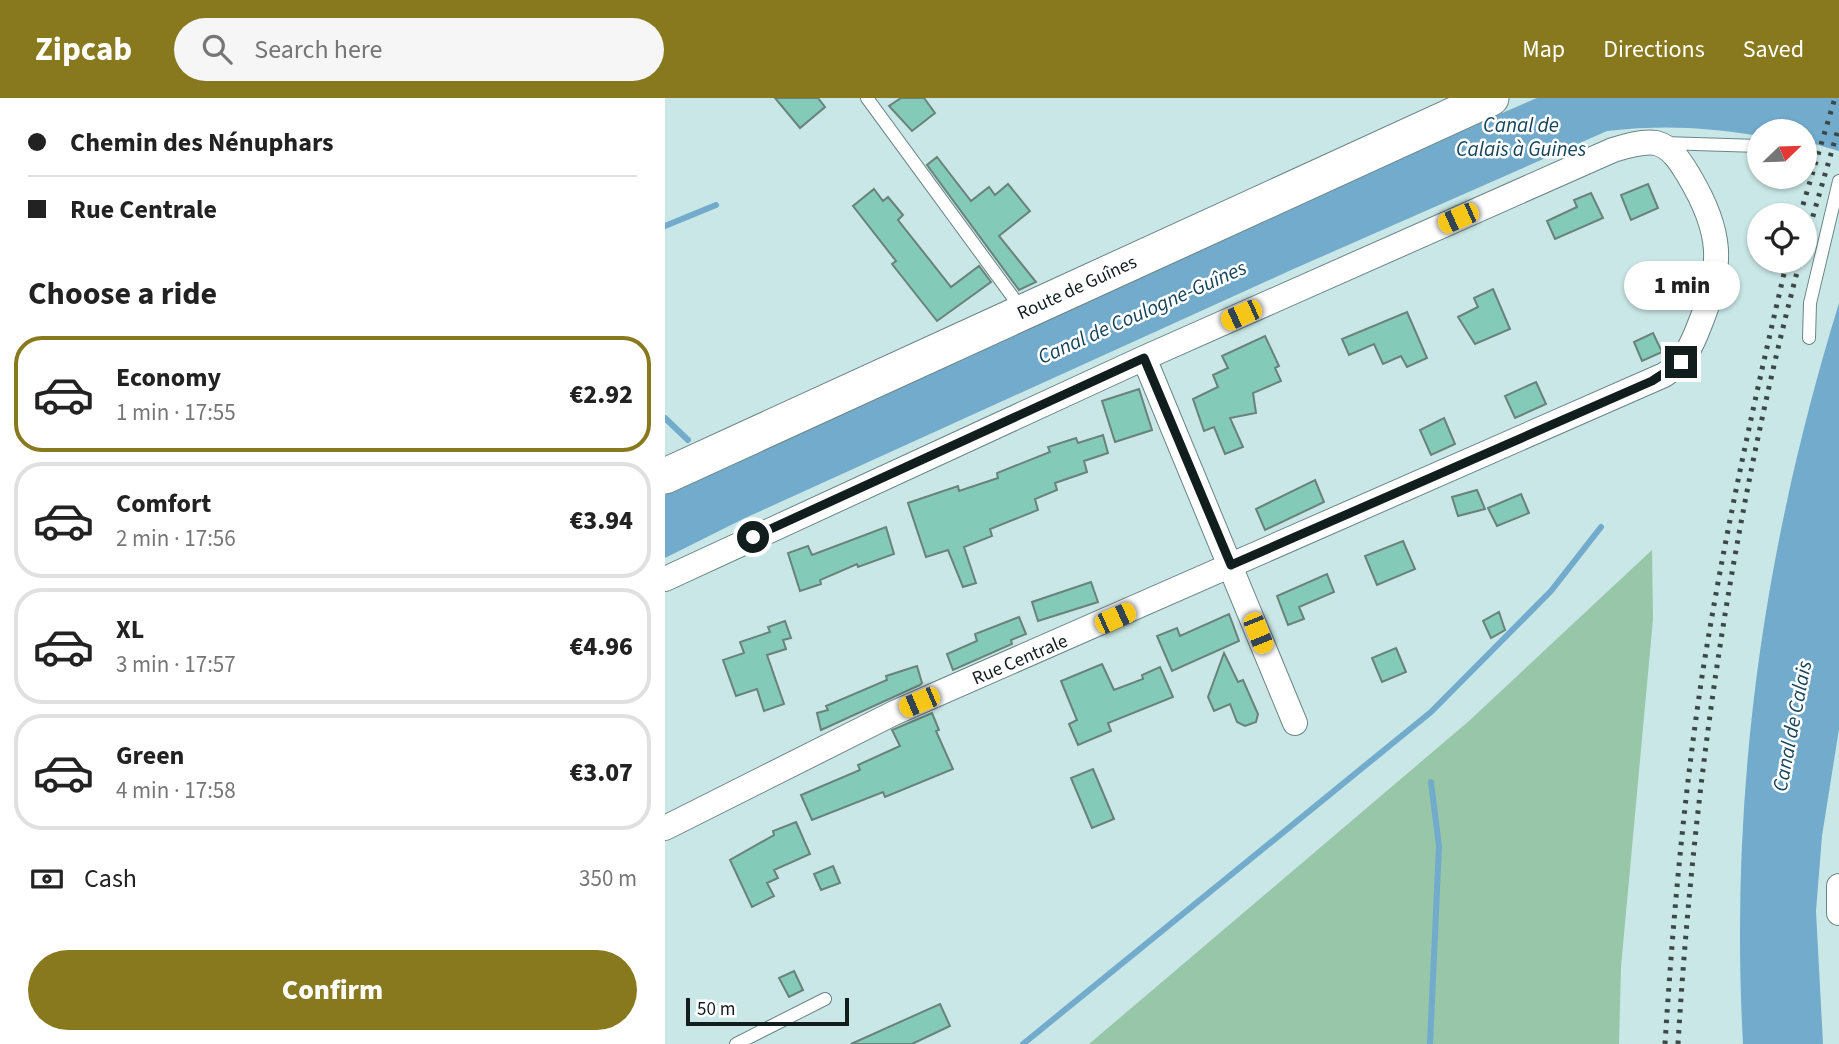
<!DOCTYPE html>
<meta charset="utf-8">
<style>
:root{--surface:#fff;--page:#f6f6f6;--text:#222;--muted:#767676;--line:#e0e0e0;--accent:#88791e}
body{margin:0;font-family:"Source Sans 3",sans-serif;background:var(--page);color:var(--text);height:100vh;display:flex;flex-direction:column;font-size:26px;white-space:nowrap}
*{box-sizing:border-box;margin:0}
p{font-size:23px;color:var(--muted)}
.icon{flex:none;width:38px;height:38px;fill:none;stroke:currentColor;stroke-width:2;stroke-linecap:round;stroke-linejoin:round}
.map{position:relative;flex:1;overflow:hidden}
.details{display:flex;flex-direction:column;background:var(--surface);width:665px}
.details>*{flex:none}
.top-card{display:grid;align-content:center;height:154px;padding:0 28px;background:var(--surface)}
.needle{width:46px;rotate:67deg}
.fabs{position:absolute;left:1082px;top:21px;display:grid;gap:14px}
.fabs a{display:grid;place-items:center;width:70px;height:70px;border-radius:50%;background:var(--surface);box-shadow:0 2px 5px #0004;font-size:35px}
.scale{position:absolute;left:21px;bottom:18px;width:163px;box-sizing:border-box;padding-left:7px;border:4px solid #121d1d;border-top:0;font-size:19px;line-height:24px;white-space:nowrap;color:#121d1d;-webkit-text-stroke:5px #fff;paint-order:stroke}
.end{position:absolute;width:32px;height:32px;margin:-16px;border:9px solid #121d1d;background:#fff;box-shadow:0 0 0 4px #fff}
.from{border-radius:50%}
.bubble{position:absolute;height:49px;border-radius:24px;background:var(--surface);box-shadow:0 2px 5px #0004;font-size:23px;font-weight:800;line-height:49px;text-align:center}
.car{position:absolute;width:21px;height:42px;margin:-21px -10px;border-radius:9px;box-shadow:0 0 5px 2px #0007;background:linear-gradient(#f5c518 24%,#345 0 40%,#f5c518 0 76%,#345 0 86%,#f5c518 0)}
.top-card b{display:flex;align-items:center;gap:24px;height:66px;font-size:26px}
.top-card b+b{border-top:2px solid var(--line)}
.top-card i{width:18px;height:18px;background:var(--text)}
ul{padding:0;list-style:none}
li{display:flex;align-items:center;gap:21px;height:116px;margin:0 14px 10px;padding:0 14px;border:4px solid var(--line);border-radius:28px}
li div{flex:1}
li b{display:block;font-size:26px}
li em{font-style:normal;font-weight:800}
li.selected{border-color:var(--accent)}
li>.icon{width:63px;height:63px;stroke-width:1.5}
h2{padding:0 28px;font-size:32px;line-height:84px}
.pay{display:flex;align-items:center;gap:18px;height:77px;padding:0 28px;font-size:26px}
.pay p{margin-inline-start:auto}
.primary-button{display:flex;gap:14px;margin-top:auto;padding:14px 28px}
.primary-button a{flex:1;height:80px;border-radius:42px;background:var(--accent);color:#fff;font-size:28px;font-weight:800;line-height:80px;text-align:center}
header{display:flex;align-items:center;gap:42px;box-sizing:border-box;height:98px;padding:0 35px;background:var(--accent);color:#fff}
header strong{font-size:33px}
nav{display:flex;gap:38px;margin-inline-start:auto;font-size:24px}
.search{width:490px;height:63px;background:var(--page);display:flex;align-items:center;gap:18px;box-sizing:border-box;padding:0 24px;border-radius:38px;color:var(--muted);font-size:26px}
main{display:flex;flex:1;min-height:0}
.map>svg:first-child{display:block}
</style>
<header>
<strong>Zipcab</strong>
<div class="search"><svg class="icon" aria-label="search" viewBox="0 0 24 24"><circle cx="10" cy="10" r="6"/><path d="M15 15l6 6"/></svg>Search here</div>
<nav><a>Map</a><a>Directions</a><a>Saved</a></nav>
</header>
<main>
<section class="details">
<div class="top-card">
<b><i class="from"></i>Chemin des Nénuphars</b>
<b><i></i>Rue Centrale</b>
</div>
<h2>Choose a ride</h2>
<ul>
<li class="selected"><svg class="icon" aria-label="car" viewBox="0 0 24 24"><path d="M5 17H2v-5l4-1 3-4h7l3 4 3 1v5h-3M9 17h6M6 11h13"/><circle cx="7" cy="17" r="2"/><circle cx="17" cy="17" r="2"/></svg><div><b>Economy</b><p>1 min · 17:55</p></div><em>€2.92</em></li>
<li><svg class="icon" aria-label="car" viewBox="0 0 24 24"><path d="M5 17H2v-5l4-1 3-4h7l3 4 3 1v5h-3M9 17h6M6 11h13"/><circle cx="7" cy="17" r="2"/><circle cx="17" cy="17" r="2"/></svg><div><b>Comfort</b><p>2 min · 17:56</p></div><em>€3.94</em></li>
<li><svg class="icon" aria-label="car" viewBox="0 0 24 24"><path d="M5 17H2v-5l4-1 3-4h7l3 4 3 1v5h-3M9 17h6M6 11h13"/><circle cx="7" cy="17" r="2"/><circle cx="17" cy="17" r="2"/></svg><div><b>XL</b><p>3 min · 17:57</p></div><em>€4.96</em></li>
<li><svg class="icon" aria-label="car" viewBox="0 0 24 24"><path d="M5 17H2v-5l4-1 3-4h7l3 4 3 1v5h-3M9 17h6M6 11h13"/><circle cx="7" cy="17" r="2"/><circle cx="17" cy="17" r="2"/></svg><div><b>Green</b><p>4 min · 17:58</p></div><em>€3.07</em></li>
</ul>
<div class="pay"><svg class="icon" aria-label="cash" viewBox="0 0 24 24"><path d="M3 7h18v10H3z"/><circle cx="12" cy="12" r="2"/></svg>Cash<p>350 m</p></div>
<div class="primary-button"><a>Confirm</a></div>
</section>
<div class="map">
<svg width="1174" height="946" viewBox="0 0 1174 946">
<rect width="100%" height="100%" fill="#c9e7e6"/>
<path fill="#98c6a9" d="M 987,452 L 988,521 L 956,869 L 954,946 L 424,946 L 804,623 Z"/>
<path fill="#72abcb" d="M 872,0 L 1174,0 L 1174,53 L 1139,43 L 1139,33 L 1094,33 L 1094,38 C 1039,29 997,27 942,33 L 624,173 L 78,421 L 0,460 L 0,397 L 705,72 Z
M 1174,205 L 1174,631 L 1157,738 L 1151,813 L 1158,946 L 1078,946 C 1064,690 1099,449 1174,205 Z"/>
<g fill="none" stroke-linecap="round" stroke-linejoin="round">
<path stroke="#72abcb" stroke-width="6" d="M 0,128 L 51,107
M 0,320 L 23,342
M 358,946 L 766,614 L 886,493 L 936,429
M 765,946 L 774,748 L 766,684"/>
</g>
<path fill="#84cab8" stroke="#69827b" stroke-width="2" d="M 110,0 L 153,0 L 160,9 L 135,30 Z
M 236,0 L 259,0 L 270,15 L 247,33 L 224,8 Z
M 272,59 L 306,103 L 324,89 L 330,97 L 343,86 L 365,113 L 334,138 L 371,184 L 354,192 L 262,67 Z
M 983,86 L 993,110 L 966,122 L 956,97 Z
M 209,91 L 218,103 L 223,99 L 238,117 L 233,122 L 286,189 L 314,168 L 326,184 L 272,223 L 227,166 L 231,163 L 188,108 Z
M 926,95 L 938,120 L 890,141 L 882,123 L 912,109 L 909,102 Z
M 828,191 L 845,231 L 810,246 L 793,219 L 813,209 L 809,200 Z
M 742,214 L 762,260 L 742,269 L 736,258 L 718,266 L 709,246 L 684,257 L 677,241 Z
M 988,235 L 997,254 L 977,263 L 969,244 Z
M 600,238 L 614,268 L 610,270 L 616,283 L 588,295 L 591,315 L 565,320 L 578,349 L 560,356 L 549,329 L 539,333 L 528,301 L 553,289 L 548,277 L 563,270 L 557,258 Z
M 871,284 L 881,306 L 850,320 L 840,298 Z
M 474,291 L 487,332 L 450,344 L 437,303 Z
M 779,320 L 790,346 L 766,357 L 755,332 Z
M 438,337 L 443,355 L 419,363 L 422,374 L 390,385 L 392,392 L 370,401 L 373,412 L 325,431 L 327,438 L 299,449 L 311,485 L 298,489 L 283,452 L 261,459 L 243,405 L 293,388 L 294,393 L 333,380 L 332,375 L 385,354 L 383,349 L 411,340 L 413,345 Z
M 650,382 L 659,404 L 600,432 L 591,411 Z
M 812,392 L 820,411 L 793,418 L 787,399 Z
M 856,396 L 864,415 L 832,428 L 823,410 Z
M 221,429 L 229,456 L 193,469 L 192,466 L 155,482 L 156,486 L 135,493 L 123,455 L 143,448 L 147,457 Z
M 738,443 L 750,471 L 712,487 L 700,458 Z
M 662,476 L 669,494 L 634,509 L 639,521 L 623,527 L 612,498 Z
M 426,484 L 433,504 L 373,523 L 367,504 Z
M 834,514 L 840,532 L 826,540 L 818,523 Z
M 564,516 L 574,543 L 507,573 L 492,538 L 512,530 L 515,538 Z
M 354,519 L 361,536 L 346,542 L 347,546 L 288,572 L 282,556 L 312,543 L 310,536 Z
M 120,523 L 126,540 L 118,542 L 121,551 L 102,557 L 119,606 L 99,613 L 92,591 L 71,598 L 58,562 L 79,555 L 75,544 L 105,534 L 103,529 Z
M 731,550 L 741,574 L 717,584 L 707,560 Z
M 559,555 L 573,584 L 578,582 L 593,616 L 591,624 L 580,628 L 572,624 L 565,606 L 549,613 L 543,599 Z
M 437,566 L 449,592 L 478,581 L 477,577 L 495,569 L 508,599 L 443,625 L 446,633 L 413,647 L 404,626 L 412,622 L 396,583 Z
M 252,568 L 257,585 L 255,587 L 156,632 L 152,615 L 163,612 L 161,608 L 222,582 L 221,578 Z
M 267,615 L 274,632 L 271,633 L 288,671 L 220,699 L 218,694 L 147,722 L 136,697 L 195,672 L 193,667 L 235,648 L 227,632 Z
M 428,671 L 449,721 L 427,730 L 406,680 Z
M 131,724 L 145,756 L 109,772 L 113,780 L 102,785 L 109,798 L 87,809 L 65,762 L 109,737 L 108,733 Z
M 168,768 L 175,785 L 156,792 L 149,776 Z
M 129,873 L 138,892 L 124,899 L 114,880 Z
M 275,906 L 285,928 L 247,946 L 186,946 Z"/>
<g fill="none" stroke-linecap="round" stroke-linejoin="round">
<defs>
<path id="service" d="M 202,0 L 358,213
M 998,45 L 1094,48
M 1144,240 L 1145,205 L 1174,83
M 71,946 L 160,901"/>
<path id="minor" d="M 479,260 L 630,625
M 0,481 L 479,260 L 948,52 C 961,48 977,43 991,45 C 1007,49 1016,65 1024,78 C 1057,133 1059,167 1035,226 C 1027,247 1019,265 999,277 L 229,615 L 0,730
M 1174,788 L 1174,815"/>
<g id="secondary">
<path id="s1" d="M 0,378 L 826,0"/>
</g>
</defs>
<use href="#service" stroke="#6a8585" stroke-width="14"/>
<use href="#minor" stroke="#6a8585" stroke-width="26"/>
<use href="#secondary" stroke="#6a8585" stroke-width="37"/>
<use href="#service" stroke="#fff" stroke-width="12"/>
<use href="#minor" stroke="#fff" stroke-width="24"/>
<use href="#secondary" stroke="#fff" stroke-width="35"/>
<path stroke="#394848" stroke-width="5" stroke-dasharray="3.5 7" stroke-linecap="butt" d="M 1135,117 L 1170,0
M 1139,149 L 1174,28
M 1000,946 C 1008,821 1019,696 1038,572 C 1060,434 1090,299 1122,163
M 1013,946 C 1029,682 1067,419 1135,163"/>
</g>
<g fill="none" stroke-linecap="round" stroke-linejoin="round">
<path stroke="#121d1d" stroke-width="9" d="M 88,439 L 479,260 L 566,467 L 987,283 L 1016,264"/>
</g>
<g text-anchor="middle" dominant-baseline="central" stroke-width="5" stroke-linejoin="round" paint-order="stroke">
<g font-size="19" fill="#121d1d" stroke="#fff">
<text stroke="none"><textPath href="#s1" startOffset="453">Route de Guînes</textPath></text>
<text transform="translate(355 562) rotate(-23)">Rue Centrale</text>
</g>
<g font-size="21" font-style="italic" fill="#16445b" stroke="#fff">
<text x="856" y="27">Canal de<tspan x="856" dy="24">Calais à Guines</tspan></text>
<text transform="translate(477 214) rotate(-24)">Canal de Coulogne-Guînes</text>
<text transform="translate(1127 628) rotate(-79)">Canal de Calais</text>
</g>
</g>
</svg>
<div class="fabs">
<a><svg class="needle" viewBox="-14 -14 28 28"><path d="M0-13l5 13h-10z" fill="#e53935"/><path d="M0 13l5-13h-10z" fill="#767676"/></svg></a>
<a><svg class="icon" aria-label="locate" viewBox="0 0 24 24"><circle cx="12" cy="12" r="6"/><path d="M12 2v4M12 18v4M2 12h4M18 12h4"/></svg></a>
</div>
<div class="scale">50 m</div>
<i class="end from" style="left:88px;top:439px"></i>
<i class="end" style="left:1016px;top:264px"></i>
<div class="bubble" style="left:959px;top:163px;width:116px">1 min</div>
<i class="car" style="left:793px;top:120px;rotate:246deg"></i>
<i class="car" style="left:576px;top:217px;rotate:246deg"></i>
<i class="car" style="left:450px;top:520px;rotate:66deg"></i>
<i class="car" style="left:593px;top:535px;rotate:158deg"></i>
<i class="car" style="left:254px;top:604px;rotate:247deg"></i>
</div>
</main>
